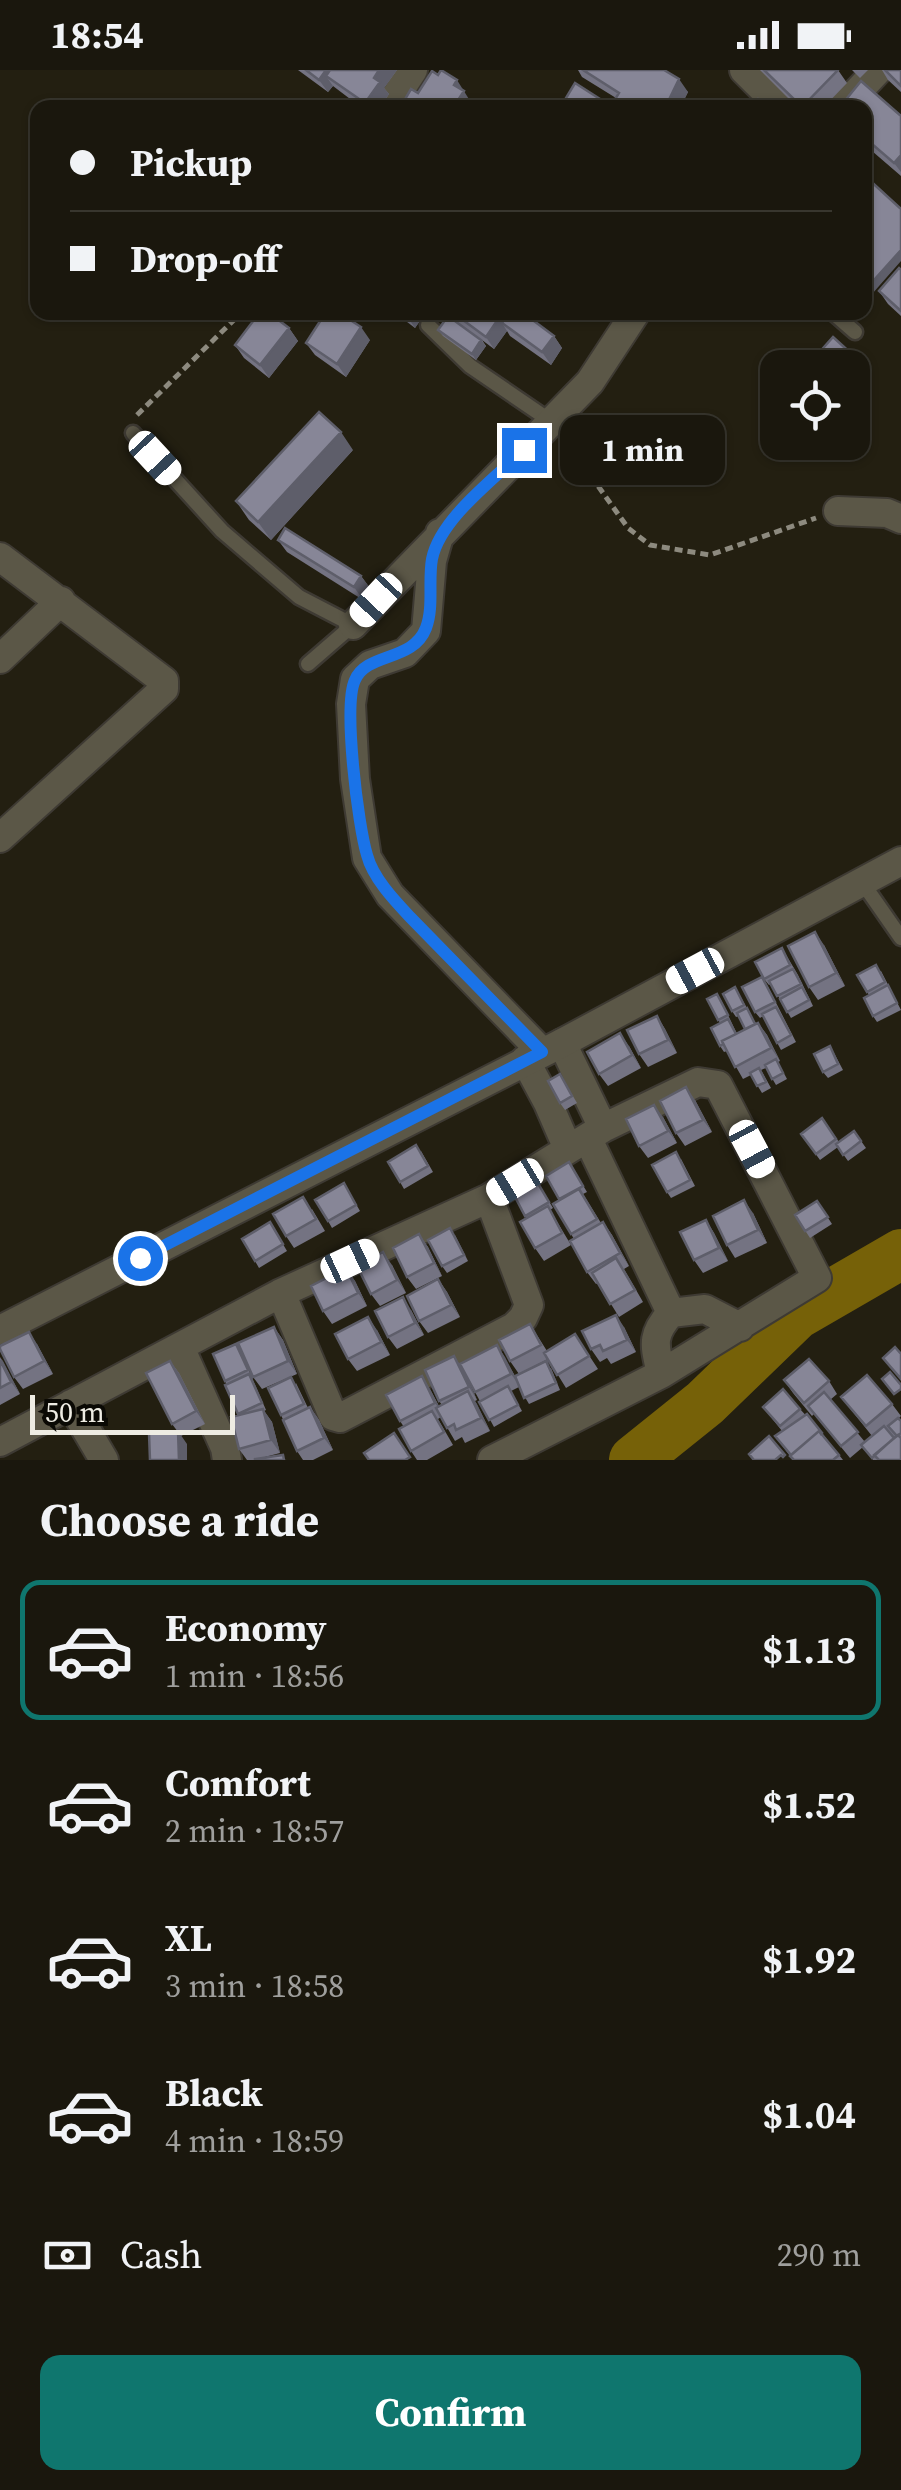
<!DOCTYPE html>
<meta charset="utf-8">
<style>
:root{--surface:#1a170d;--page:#27241b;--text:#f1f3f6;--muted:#9f9f9d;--line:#38362e;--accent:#0f766e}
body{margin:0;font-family:"Source Serif 4",serif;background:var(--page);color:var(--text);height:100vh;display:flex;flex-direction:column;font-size:38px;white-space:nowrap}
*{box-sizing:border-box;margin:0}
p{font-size:32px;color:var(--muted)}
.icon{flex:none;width:55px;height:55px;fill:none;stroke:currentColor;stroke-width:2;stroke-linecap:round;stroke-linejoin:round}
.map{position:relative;height:1390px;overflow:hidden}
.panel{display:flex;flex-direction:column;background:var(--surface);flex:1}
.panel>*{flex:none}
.hud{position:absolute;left:30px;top:30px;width:842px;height:220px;border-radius:20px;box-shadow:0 2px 8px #0004,0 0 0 2px var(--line);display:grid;align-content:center;height:220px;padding:0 40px;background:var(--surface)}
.fabs{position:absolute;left:760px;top:280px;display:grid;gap:20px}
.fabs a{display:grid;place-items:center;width:110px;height:110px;border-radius:20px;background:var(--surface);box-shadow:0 2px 8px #0004,0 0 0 2px var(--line);font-size:50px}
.scale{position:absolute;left:30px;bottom:25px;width:205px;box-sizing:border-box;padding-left:10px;border:5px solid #eeece3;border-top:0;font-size:28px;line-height:35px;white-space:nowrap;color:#eeece3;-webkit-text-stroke:8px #0a0904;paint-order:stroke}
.end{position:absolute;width:45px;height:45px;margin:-22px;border:12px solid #1a73e8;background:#fff;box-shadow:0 0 0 5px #fff}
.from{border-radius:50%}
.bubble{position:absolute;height:70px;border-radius:20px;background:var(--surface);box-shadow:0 2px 8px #0004,0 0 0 2px var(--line);font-size:32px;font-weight:700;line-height:70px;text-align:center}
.car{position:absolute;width:30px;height:60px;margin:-30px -15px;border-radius:12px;box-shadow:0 0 8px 2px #0007;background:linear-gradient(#fff 24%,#345 0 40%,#fff 0 76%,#345 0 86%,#fff 0)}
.hud b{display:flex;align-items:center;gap:35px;height:95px;font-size:38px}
.hud b+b{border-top:2px solid var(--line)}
.hud i{width:25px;height:25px;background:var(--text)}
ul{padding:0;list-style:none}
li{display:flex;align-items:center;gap:30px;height:140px;margin:0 20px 15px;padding:0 20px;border:5px solid transparent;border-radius:20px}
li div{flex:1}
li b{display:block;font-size:38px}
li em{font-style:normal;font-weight:700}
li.on{border-color:var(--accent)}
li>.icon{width:90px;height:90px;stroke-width:1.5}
h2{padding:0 40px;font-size:45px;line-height:120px}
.pay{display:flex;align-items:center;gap:25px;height:110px;padding:0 40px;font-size:38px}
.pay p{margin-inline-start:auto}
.action{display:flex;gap:20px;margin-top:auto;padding:20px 40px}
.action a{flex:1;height:115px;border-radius:20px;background:var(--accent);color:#fff;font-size:40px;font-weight:700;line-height:115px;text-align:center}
.status{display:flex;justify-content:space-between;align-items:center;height:70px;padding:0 50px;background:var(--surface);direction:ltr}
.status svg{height:28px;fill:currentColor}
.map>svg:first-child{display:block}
</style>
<div class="status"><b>18:54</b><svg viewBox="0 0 49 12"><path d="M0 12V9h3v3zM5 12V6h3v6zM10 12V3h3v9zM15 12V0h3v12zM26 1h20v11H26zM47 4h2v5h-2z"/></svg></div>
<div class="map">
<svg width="901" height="1390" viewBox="0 0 901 1390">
<rect width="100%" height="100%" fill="#231f11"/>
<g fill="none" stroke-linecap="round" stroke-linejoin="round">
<path stroke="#766108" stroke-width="50" d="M 634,1390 L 705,1333 L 796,1245 L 901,1184"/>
<defs>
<path id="service" d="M 832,242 L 855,262
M 428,255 L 470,296 L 552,352
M 133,363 L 222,461 L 299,527 L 353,555 L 308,594
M 862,812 L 901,868"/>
<path id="minor" d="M 744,0 L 782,38
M 388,38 L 413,0
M 842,38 L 878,0
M 838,441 L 887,443 L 901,449
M 440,463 L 432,491 L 426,561 L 405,583 L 370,595 L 355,609 L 351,634 L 355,709 L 367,788 L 390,825 L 542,982
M 0,487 L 164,611 L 164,619 L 0,768
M 353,555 L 590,312 L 636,242
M 0,589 L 61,531
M 562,973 L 603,1058
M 525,990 L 548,1033 L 568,1079
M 588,1069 L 671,1243
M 281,1223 L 333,1346 L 340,1348 L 514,1257 L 523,1248 L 529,1235 L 489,1128
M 180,1277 L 225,1378 L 227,1390
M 661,1304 C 655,1276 650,1266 671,1243 L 705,1239 L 740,1257
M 71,1334 L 104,1390
M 0,1372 L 281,1223 L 489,1128 L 603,1058 L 698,1012 L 718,1015 L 817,1208 L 661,1304 L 492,1390"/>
<path id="tertiary" d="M 0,1260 L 562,973 L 901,791"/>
</defs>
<use href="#service" stroke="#3e3a33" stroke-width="19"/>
<use href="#minor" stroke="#3e3a33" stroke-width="32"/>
<use href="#tertiary" stroke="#3e3a33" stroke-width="32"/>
<path stroke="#8d8a7f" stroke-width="5" stroke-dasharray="8 5" stroke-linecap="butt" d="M 137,345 L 242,242
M 568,374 L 628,458 L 650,475 L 710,485 L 816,448"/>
<use href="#service" stroke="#5b5747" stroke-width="14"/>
<use href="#minor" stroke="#5b5747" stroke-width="28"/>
<use href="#tertiary" stroke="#5b5747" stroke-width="28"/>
</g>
<path fill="#747382" d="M 298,0 L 397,0 L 384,18 L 389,24 L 380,38 L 362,38 L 333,16 L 328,22 Z
M 578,0 L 664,0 L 688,22 L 680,38 L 560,38 L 611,36 L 616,28 L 582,7 Z
M 760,0 L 838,0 L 847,13 L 823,38 L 798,38 Z
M 852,0 L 868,0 L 860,8 Z
M 882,0 L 901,0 L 901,22 L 888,10 Z
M 865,38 L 901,46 L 901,106 L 865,75 Z
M 901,200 L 901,246 L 888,234 L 879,221 Z
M 394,242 L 426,242 L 415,258 Z
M 447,242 L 522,242 L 554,266 L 562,278 L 551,295 L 510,266 L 507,261 L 494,279 L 482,270 L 486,276 L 476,290 L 443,266 L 438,260 L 450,247 Z
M 289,258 L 298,271 L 269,308 L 244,288 L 235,275 Z
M 370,270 L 346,307 L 315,285 L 306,273 Z
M 353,380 L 271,470 L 249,450 L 236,431 Z
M 278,470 L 361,506 L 370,518 L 363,530 L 287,482 Z
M 824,875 L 845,916 L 818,930 L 809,917 Z
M 782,878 L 798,905 L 813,936 L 791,948 L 771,914 L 769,915 L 764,909 Z
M 881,901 L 901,940 L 877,952 L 873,946 L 869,925 L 857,905 Z
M 766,913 L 796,972 L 781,980 L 763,946 L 760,948 L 755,942 Z
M 735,917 L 756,954 L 758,953 L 767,965 L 780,991 L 778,992 L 787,1009 L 776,1015 L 766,998 L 761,1000 L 771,1018 L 762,1023 L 751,1005 L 743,1009 L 727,981 L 724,982 L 720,976 L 720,953 L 707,929 L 721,930 L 737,964 L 745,959 L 739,946 L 736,947 L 732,941 Z
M 657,946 L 665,959 L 677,983 L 648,997 L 639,984 Z
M 629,976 L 641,998 L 608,1016 L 599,1004 Z
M 834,983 L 843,1000 L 828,1008 L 823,1002 Z
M 564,1011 L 577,1033 L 565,1040 L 560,1033 Z
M 695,1030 L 712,1062 L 685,1076 L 676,1063 Z
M 663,1047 L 677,1073 L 648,1088 L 639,1076 Z
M 822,1048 L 839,1072 L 854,1061 L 866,1078 L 848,1091 L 838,1077 L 820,1090 L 801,1064 Z
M 421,1081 L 433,1102 L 404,1119 L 400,1112 Z
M 681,1089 L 695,1116 L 671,1128 L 667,1122 Z
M 569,1092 L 587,1122 L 583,1124 L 601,1153 L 603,1152 L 612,1165 L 629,1196 L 624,1199 L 643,1232 L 619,1247 L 598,1213 L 596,1214 L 587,1202 L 574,1169 L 553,1134 L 560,1130 Z
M 536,1110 L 553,1138 L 550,1140 L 571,1175 L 544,1191 L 535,1178 L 527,1148 L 513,1123 Z
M 344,1113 L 360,1141 L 332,1158 L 328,1151 Z
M 817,1131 L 832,1154 L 810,1168 L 795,1145 Z
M 312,1139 L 325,1161 L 294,1178 L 286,1166 Z
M 753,1143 L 767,1173 L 735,1188 L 727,1175 Z
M 706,1150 L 714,1163 L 728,1191 L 703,1203 L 694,1190 Z
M 274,1159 L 287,1181 L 259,1198 L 255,1191 Z
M 419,1164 L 428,1177 L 442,1206 L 416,1219 L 407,1207 Z
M 455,1165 L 468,1191 L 447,1203 L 442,1196 Z
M 392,1195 L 406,1223 L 380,1236 L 371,1224 Z
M 346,1198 L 355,1211 L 367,1236 L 332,1254 L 323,1241 Z
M 438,1209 L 447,1222 L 460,1247 L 428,1263 L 419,1251 Z
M 411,1240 L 424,1265 L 397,1279 L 388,1267 Z
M 530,1254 L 547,1281 L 575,1264 L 598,1299 L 566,1318 L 548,1289 L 519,1304 L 510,1291 Z
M 274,1257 L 283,1270 L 297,1304 L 262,1319 L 253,1307 Z
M 624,1257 L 636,1282 L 611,1294 L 607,1288 L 600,1292 L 591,1279 Z
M 377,1260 L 390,1285 L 357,1301 L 348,1289 Z
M 37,1274 L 53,1304 L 23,1319 L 14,1307 Z
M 236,1274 L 240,1280 L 266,1340 L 264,1341 L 272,1352 L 280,1383 L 261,1388 L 287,1390 L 247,1390 L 239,1379 L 239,1345 L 225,1311 Z
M 497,1275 L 515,1306 L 551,1298 L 560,1320 L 529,1334 L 519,1317 L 511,1321 L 522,1341 L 494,1357 L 475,1322 Z
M 0,1287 L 20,1324 L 0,1335 Z
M 170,1291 L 179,1303 L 205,1354 L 181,1366 L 187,1374 L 172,1354 Z
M 463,1299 L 477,1330 L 475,1331 L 490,1361 L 465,1373 L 462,1367 L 455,1371 L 441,1347 L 438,1349 L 453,1375 L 427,1390 L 417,1390 L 411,1381 L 404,1357 L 400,1351 L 430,1319 L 439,1336 L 442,1335 L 439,1331 Z
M 784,1310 L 829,1311 L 837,1324 L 830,1330 L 865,1372 L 872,1366 L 841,1327 L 892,1334 L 901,1346 L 899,1348 L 901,1351 L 901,1390 L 873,1390 L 863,1377 L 850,1388 L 814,1344 L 812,1346 L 793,1323 Z
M 296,1313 L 308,1338 L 310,1337 L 319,1350 L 333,1380 L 313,1390 L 303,1390 L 297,1381 L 281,1345 Z
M 763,1337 L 800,1339 L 822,1363 L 843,1390 L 793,1390 L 775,1366 L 782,1361 Z"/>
<path fill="#5e5e6a" d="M 326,0 L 344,0 L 326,6 L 333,16 L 328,22 L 319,10 Z
M 379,0 L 397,0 L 384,18 L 389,24 L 380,38 L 368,38 L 365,33 L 374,8 Z
M 679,9 L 688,22 L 680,38 L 665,38 Z
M 457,10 L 472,34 L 470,38 L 453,38 L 454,15 Z
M 901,85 L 901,102 L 894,93 Z
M 901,180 L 901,191 L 865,232 L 865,220 Z
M 409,242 L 426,242 L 415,258 L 407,246 Z
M 435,242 L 445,242 L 440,250 Z
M 503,242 L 519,242 L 502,253 L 507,261 L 494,279 L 486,267 Z
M 361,257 L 370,270 L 346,307 L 337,294 Z
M 289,258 L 298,271 L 269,308 L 260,295 Z
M 554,266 L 562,278 L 551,295 L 542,282 Z
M 481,270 L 486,276 L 476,290 L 472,284 Z
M 855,287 L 864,299 L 852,313 L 852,298 L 846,298 Z
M 341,362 L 353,380 L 271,470 L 258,452 Z
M 361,506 L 370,518 L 363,530 L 354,517 Z
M 815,862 L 824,875 L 845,916 L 836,903 Z
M 657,946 L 665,959 L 677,983 L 668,970 Z
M 758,953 L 767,965 L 780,991 L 771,978 Z
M 620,963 L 629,976 L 641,998 L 632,985 Z
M 686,1017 L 695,1030 L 712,1062 L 703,1050 Z
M 654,1035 L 663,1047 L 677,1073 L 668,1061 Z
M 744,1130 L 753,1143 L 767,1173 L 758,1160 Z
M 706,1150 L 714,1163 L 728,1191 L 719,1178 Z
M 603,1152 L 612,1165 L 629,1196 L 620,1183 Z
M 419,1164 L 428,1177 L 442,1206 L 434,1193 Z
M 383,1182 L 392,1195 L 406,1223 L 397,1210 Z
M 346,1198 L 355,1211 L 367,1236 L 358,1223 Z
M 438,1209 L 447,1222 L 460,1247 L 451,1235 Z
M 403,1227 L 411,1240 L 424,1265 L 415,1253 Z
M 616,1245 L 624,1257 L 636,1282 L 627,1270 Z
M 368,1247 L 377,1260 L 390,1285 L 381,1272 Z
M 274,1257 L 283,1270 L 297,1304 L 288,1291 Z
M 29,1262 L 37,1274 L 53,1304 L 44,1291 Z
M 497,1275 L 505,1287 L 520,1316 L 511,1304 Z
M 454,1286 L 463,1299 L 477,1330 L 469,1317 Z
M 0,1287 L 3,1291 L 20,1324 L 11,1312 Z
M 170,1291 L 179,1303 L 205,1354 L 196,1341 Z
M 422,1306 L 430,1319 L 444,1346 L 435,1333 Z
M 468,1321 L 477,1334 L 490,1361 L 481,1348 Z
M 310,1337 L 319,1350 L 333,1380 L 324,1368 Z
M 263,1339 L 272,1352 L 280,1383 L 271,1370 Z
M 178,1361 L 187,1374 L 187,1390 L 179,1390 Z"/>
<path fill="#878697" stroke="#5e5e6a" stroke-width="2.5" d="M 306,0 L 326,0 L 319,10 Z
M 330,0 L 379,0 L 374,8 L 380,12 L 365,33 L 326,6 Z
M 441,0 L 457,10 L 454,15 L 464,21 L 453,38 L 403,38 L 401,36 L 411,19 L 418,23 L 432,1 L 438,5 Z
M 583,0 L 664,0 L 679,9 L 665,38 L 560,38 L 575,13 L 611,36 L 619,23 Z
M 764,0 L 838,0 L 802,37 Z
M 885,0 L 901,0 L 901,16 Z
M 861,11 L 901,46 L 901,85 L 894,93 L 865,68 L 865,38 L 839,38 Z
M 758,29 L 768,38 L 751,38 Z
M 865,106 L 901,139 L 901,180 L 865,220 Z
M 899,198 L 901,200 L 901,241 L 879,221 Z
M 260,242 L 268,242 L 289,258 L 260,295 L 235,275 Z
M 326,242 L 338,242 L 361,257 L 337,294 L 306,273 Z
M 452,242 L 503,242 L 486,267 Z
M 510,242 L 522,242 L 554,266 L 542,282 L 502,253 Z
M 448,246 L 481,270 L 472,284 L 438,260 Z
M 833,267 L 855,287 L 846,298 L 813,298 L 809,294 Z
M 319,342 L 341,362 L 258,452 L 236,431 Z
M 285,458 L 361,506 L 354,517 L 278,470 Z
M 815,862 L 836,903 L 809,917 L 788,876 Z
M 782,878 L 790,895 L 764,909 L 755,892 Z
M 876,895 L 885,912 L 867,922 L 857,905 Z
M 793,899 L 801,914 L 777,926 L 769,911 Z
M 762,907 L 775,932 L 755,942 L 742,917 Z
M 888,915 L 897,933 L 873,946 L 864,928 Z
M 735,917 L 744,935 L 732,941 L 723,924 Z
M 802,917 L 809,930 L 787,942 L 780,929 Z
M 717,924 L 728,945 L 718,950 L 707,929 Z
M 776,937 L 791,965 L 777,973 L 762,944 Z
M 747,938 L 755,954 L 745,959 L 737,943 Z
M 657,946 L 668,970 L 639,984 L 627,960 Z
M 728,949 L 736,964 L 722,971 L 723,974 L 720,976 L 711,958 Z
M 758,953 L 771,978 L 735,997 L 722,971 Z
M 620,963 L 632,985 L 599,1004 L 587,982 Z
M 830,976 L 838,994 L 823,1002 L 814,984 Z
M 776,989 L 783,1003 L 772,1009 L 765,995 Z
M 759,998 L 766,1012 L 757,1016 L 750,1003 Z
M 560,1004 L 572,1026 L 560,1033 L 548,1011 Z
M 686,1017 L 703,1050 L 676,1063 L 660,1031 Z
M 654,1035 L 668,1061 L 639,1076 L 626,1049 Z
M 822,1048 L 836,1069 L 816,1084 L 801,1064 Z
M 854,1061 L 861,1071 L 843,1085 L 836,1074 Z
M 416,1075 L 428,1096 L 400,1112 L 388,1092 Z
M 676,1082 L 690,1110 L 667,1122 L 652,1095 Z
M 569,1092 L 583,1116 L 559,1129 L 546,1106 Z
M 536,1110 L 549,1132 L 525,1146 L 513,1123 Z
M 344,1113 L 356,1135 L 328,1151 L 315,1130 Z
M 579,1119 L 597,1149 L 571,1164 L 553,1134 Z
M 303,1127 L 316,1149 L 286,1166 L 273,1144 Z
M 744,1130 L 758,1160 L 727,1175 L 713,1146 Z
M 817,1131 L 828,1147 L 805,1161 L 795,1145 Z
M 548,1136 L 562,1163 L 535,1178 L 520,1152 Z
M 706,1150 L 719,1178 L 694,1190 L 680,1162 Z
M 270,1152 L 283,1174 L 255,1191 L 242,1169 Z
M 603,1152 L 620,1183 L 587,1202 L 570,1171 Z
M 450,1158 L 464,1185 L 442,1196 L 428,1170 Z
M 419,1164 L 434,1193 L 407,1207 L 393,1178 Z
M 383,1182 L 397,1210 L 371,1224 L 357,1196 Z
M 616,1188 L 635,1220 L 610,1234 L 592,1203 Z
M 346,1198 L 358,1223 L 323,1241 L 311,1216 Z
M 438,1209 L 451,1235 L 419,1251 L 407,1226 Z
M 403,1227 L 415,1253 L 388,1267 L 375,1241 Z
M 616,1245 L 627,1270 L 603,1281 L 600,1275 L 591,1279 L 582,1261 Z
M 368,1247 L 381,1272 L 348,1289 L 335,1264 Z
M 530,1254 L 541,1275 L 510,1291 L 499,1270 Z
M 274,1257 L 288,1291 L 253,1307 L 238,1273 Z
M 29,1262 L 44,1291 L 14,1307 L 0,1279 L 0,1276 Z
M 575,1264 L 589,1286 L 557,1305 L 544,1283 Z
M 236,1274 L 248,1300 L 225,1311 L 213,1284 Z
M 497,1275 L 511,1304 L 475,1322 L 460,1294 Z
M 895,1277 L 901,1284 L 901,1309 L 883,1288 Z
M 454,1286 L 469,1317 L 439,1331 L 425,1300 Z
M 809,1289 L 829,1311 L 804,1333 L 784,1310 Z
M 0,1290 L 11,1312 L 0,1318 Z
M 170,1291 L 196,1341 L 172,1354 L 146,1303 Z
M 546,1291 L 556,1313 L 524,1328 L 515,1306 Z
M 890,1302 L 901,1315 L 901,1319 L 894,1324 L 882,1309 Z
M 249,1304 L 262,1333 L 238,1344 L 225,1315 Z
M 867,1305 L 892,1334 L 866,1356 L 841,1327 Z
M 422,1306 L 435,1333 L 400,1351 L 386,1325 Z
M 291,1307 L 304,1334 L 281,1345 L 268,1318 Z
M 508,1316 L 518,1335 L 489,1350 L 479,1332 Z
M 783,1319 L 800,1339 L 780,1356 L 763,1337 Z
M 468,1321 L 481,1348 L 456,1360 L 454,1354 L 447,1358 L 436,1338 Z
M 824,1322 L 858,1362 L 841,1376 L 808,1336 Z
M 310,1337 L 324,1368 L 297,1381 L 283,1350 Z
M 263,1339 L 271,1370 L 239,1379 L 231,1347 Z
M 432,1341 L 444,1362 L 411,1381 L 399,1359 Z
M 807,1344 L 822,1363 L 821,1364 L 819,1361 L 791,1385 L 775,1366 Z
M 898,1348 L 901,1351 L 901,1363 L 897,1366 L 888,1356 Z
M 884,1356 L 894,1368 L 872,1388 L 861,1375 Z
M 178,1361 L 179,1390 L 150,1390 L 149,1363 Z
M 819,1361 L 839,1385 L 833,1390 L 794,1390 L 790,1386 Z
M 394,1363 L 410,1387 L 405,1390 L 369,1390 L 364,1383 Z
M 898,1365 L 901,1368 L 901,1390 L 879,1390 L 874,1385 Z
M 769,1366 L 785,1385 L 783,1387 L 781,1385 L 775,1390 L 754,1390 L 749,1384 Z
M 283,1385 L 284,1390 L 255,1390 L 255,1389 Z"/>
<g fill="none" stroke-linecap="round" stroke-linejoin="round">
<path stroke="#1a73e8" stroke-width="12" d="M 140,1188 L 542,982 L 410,847 C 394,830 373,808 367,785 C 358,756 343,635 355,610 C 367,582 413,592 426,558 C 434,537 428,511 432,489 C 440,449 494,409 524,380"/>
</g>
</svg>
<div class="fabs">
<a><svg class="icon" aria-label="locate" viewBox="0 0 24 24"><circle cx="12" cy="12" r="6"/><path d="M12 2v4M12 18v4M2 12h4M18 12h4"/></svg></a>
</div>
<div class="scale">50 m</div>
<i class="end from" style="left:140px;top:1188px"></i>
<i class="end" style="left:524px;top:380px"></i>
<div class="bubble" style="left:560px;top:345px;width:165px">1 min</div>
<i class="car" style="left:155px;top:388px;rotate:137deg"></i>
<i class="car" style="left:376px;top:530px;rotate:223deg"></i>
<i class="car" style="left:695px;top:901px;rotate:242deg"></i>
<i class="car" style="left:752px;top:1079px;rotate:152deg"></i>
<i class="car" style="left:515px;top:1112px;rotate:239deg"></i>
<i class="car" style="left:350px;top:1191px;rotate:65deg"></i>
<div class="hud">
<b><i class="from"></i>Pickup</b>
<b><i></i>Drop-off</b>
</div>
</div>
<section class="panel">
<h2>Choose a ride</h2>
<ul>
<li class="on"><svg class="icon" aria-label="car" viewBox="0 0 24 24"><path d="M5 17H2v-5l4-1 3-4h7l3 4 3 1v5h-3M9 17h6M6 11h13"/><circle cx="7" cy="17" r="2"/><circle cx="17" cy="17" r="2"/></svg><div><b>Economy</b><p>1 min · 18:56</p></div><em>$1.13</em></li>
<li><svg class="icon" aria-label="car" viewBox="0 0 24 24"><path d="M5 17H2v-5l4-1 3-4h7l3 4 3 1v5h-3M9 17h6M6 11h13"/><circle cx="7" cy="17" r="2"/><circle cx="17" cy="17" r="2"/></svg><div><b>Comfort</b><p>2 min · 18:57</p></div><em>$1.52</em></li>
<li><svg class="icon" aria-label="car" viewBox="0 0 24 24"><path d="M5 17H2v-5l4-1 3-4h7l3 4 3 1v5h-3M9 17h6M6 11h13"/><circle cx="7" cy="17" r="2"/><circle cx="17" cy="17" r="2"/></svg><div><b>XL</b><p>3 min · 18:58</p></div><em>$1.92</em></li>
<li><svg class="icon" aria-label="car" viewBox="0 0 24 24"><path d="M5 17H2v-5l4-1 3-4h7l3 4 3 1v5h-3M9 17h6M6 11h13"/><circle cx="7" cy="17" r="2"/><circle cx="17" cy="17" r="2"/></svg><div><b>Black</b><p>4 min · 18:59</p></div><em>$1.04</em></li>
</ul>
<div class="pay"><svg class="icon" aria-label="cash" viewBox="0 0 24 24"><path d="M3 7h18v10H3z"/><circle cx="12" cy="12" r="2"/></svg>Cash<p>290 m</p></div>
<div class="action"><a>Confirm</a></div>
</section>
